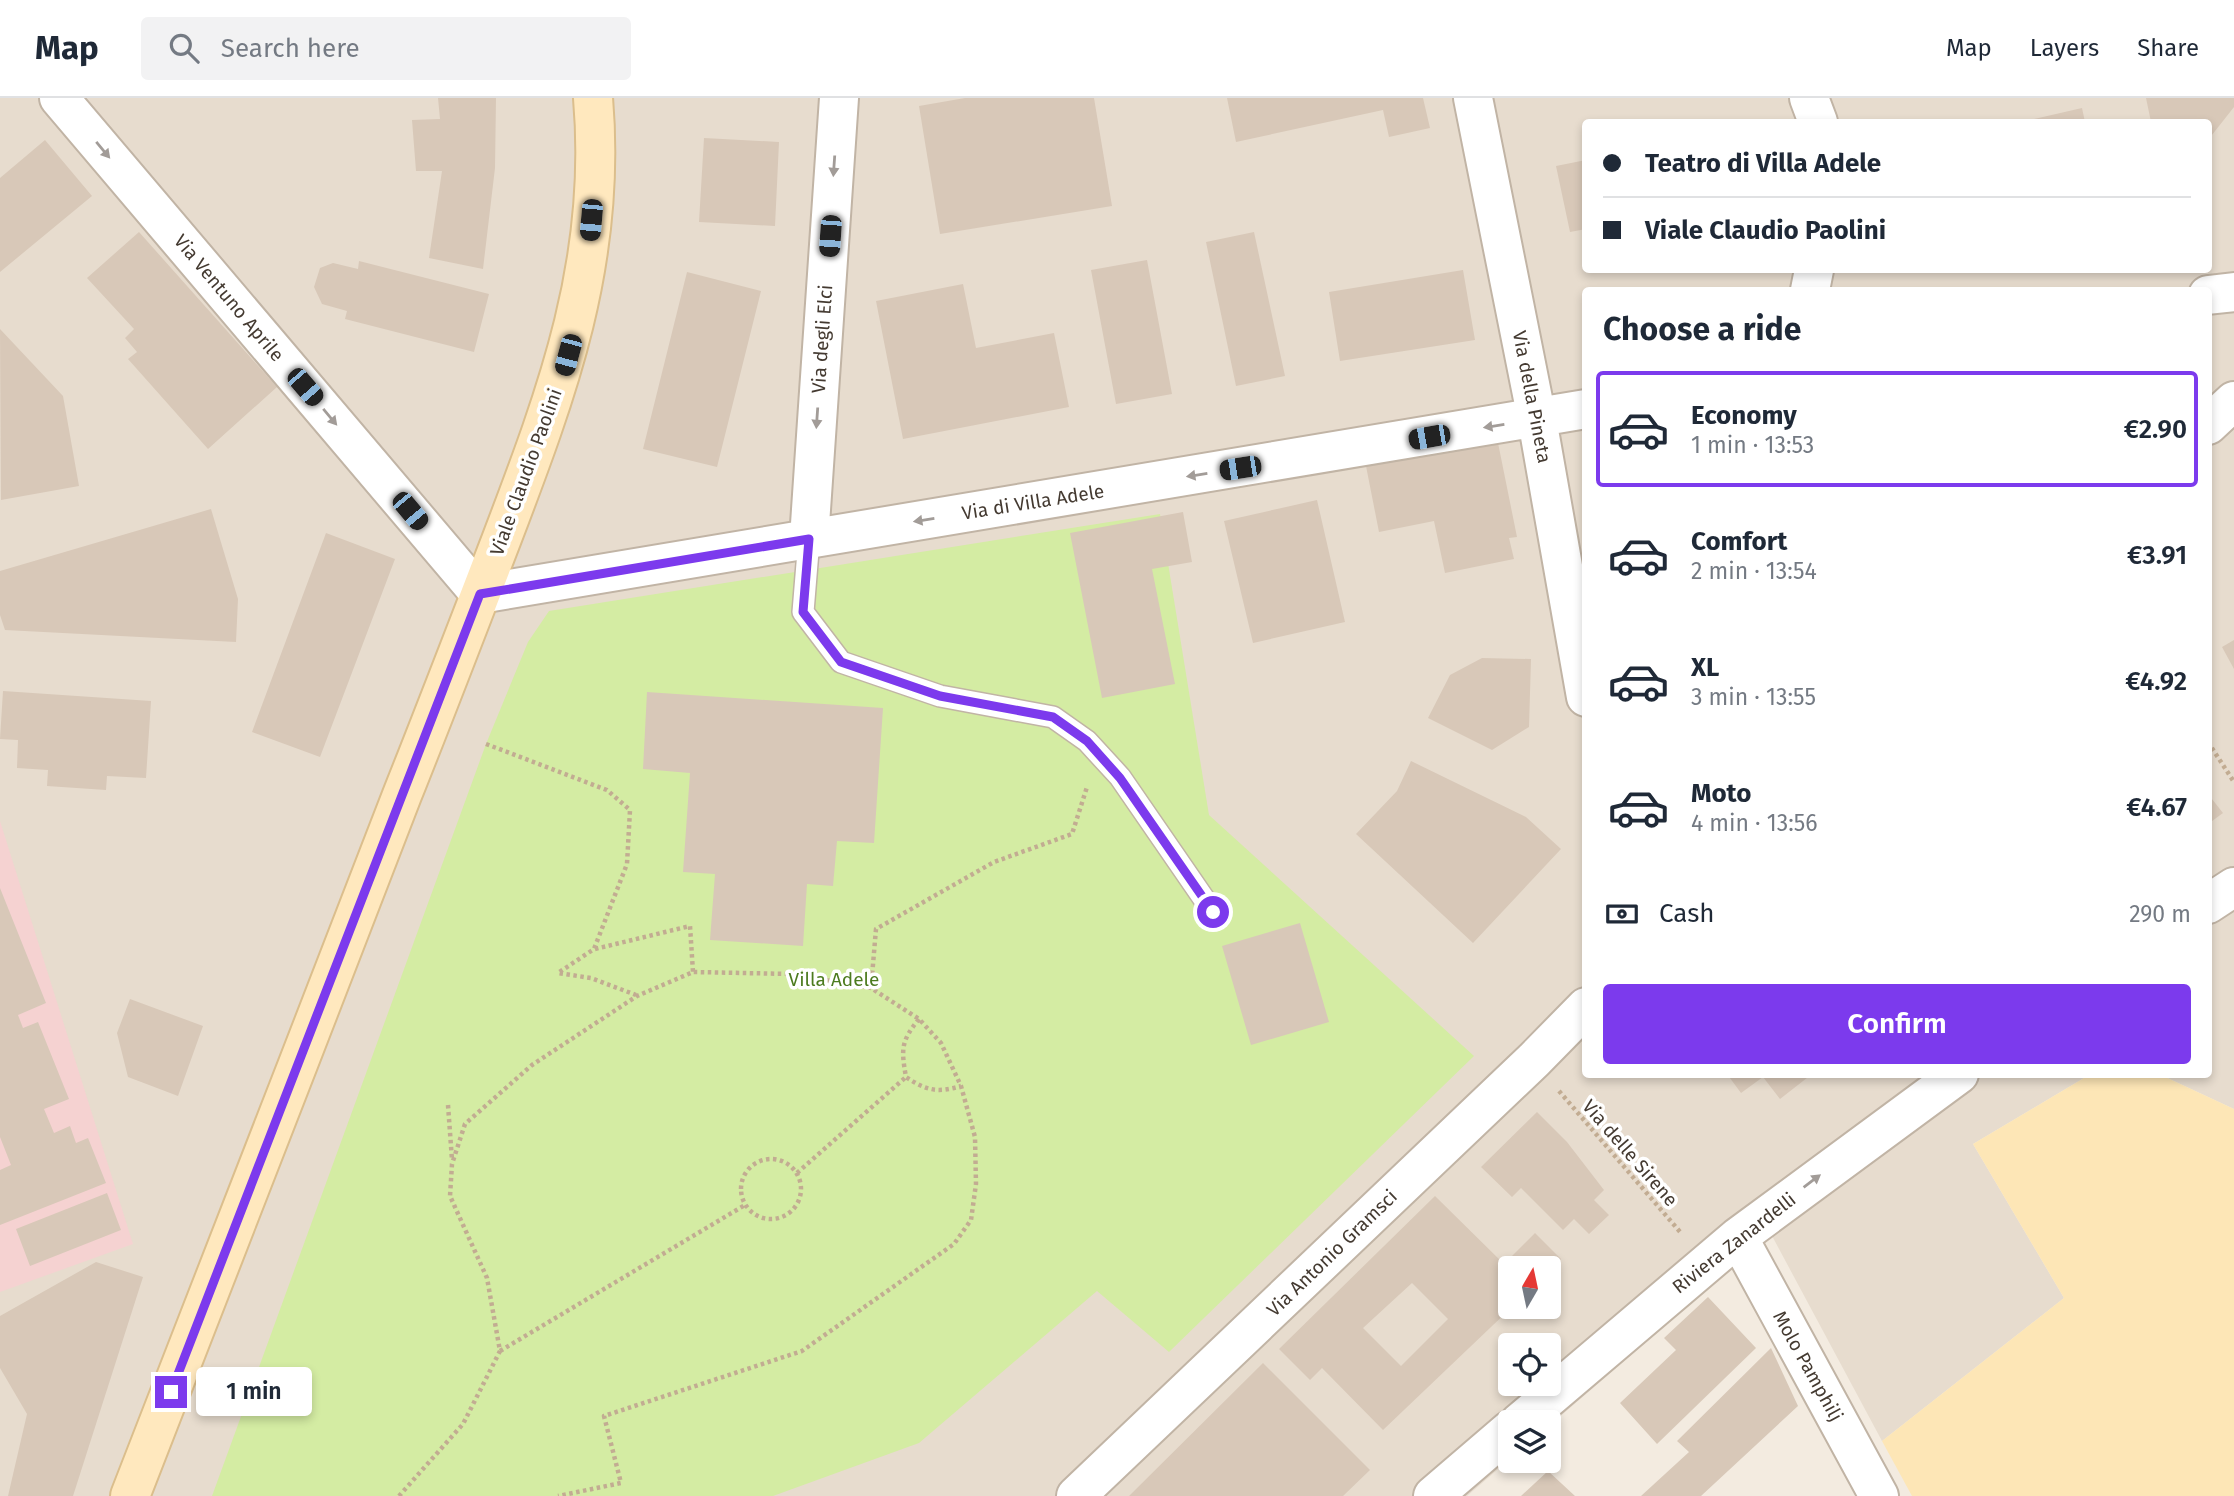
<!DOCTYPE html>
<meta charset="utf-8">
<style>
:root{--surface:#fff;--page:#f2f2f3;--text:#1f2937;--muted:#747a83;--line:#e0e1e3;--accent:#7c3aed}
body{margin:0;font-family:"Fira Sans",sans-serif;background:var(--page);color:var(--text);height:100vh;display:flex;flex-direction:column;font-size:26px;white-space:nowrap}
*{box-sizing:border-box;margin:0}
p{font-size:23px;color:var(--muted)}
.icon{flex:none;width:38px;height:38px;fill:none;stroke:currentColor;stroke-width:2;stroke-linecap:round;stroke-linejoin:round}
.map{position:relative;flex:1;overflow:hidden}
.panel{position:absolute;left:1582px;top:189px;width:630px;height:791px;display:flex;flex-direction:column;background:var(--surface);border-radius:7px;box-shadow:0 4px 10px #0003}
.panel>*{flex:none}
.guide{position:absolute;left:1582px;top:21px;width:630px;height:154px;border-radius:7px;box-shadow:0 4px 10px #0003;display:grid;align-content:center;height:154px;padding:0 21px;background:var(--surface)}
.needle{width:46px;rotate:9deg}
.buttons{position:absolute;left:1498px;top:1158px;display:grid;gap:14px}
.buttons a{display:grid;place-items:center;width:63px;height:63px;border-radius:7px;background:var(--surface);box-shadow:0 4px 10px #0003;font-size:35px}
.end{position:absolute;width:32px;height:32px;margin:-16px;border:9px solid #7c3aed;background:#fff;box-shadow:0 0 0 4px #fff}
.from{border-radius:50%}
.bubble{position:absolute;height:49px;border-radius:7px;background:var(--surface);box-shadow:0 4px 10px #0003;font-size:23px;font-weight:600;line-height:49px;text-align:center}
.car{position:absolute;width:21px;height:42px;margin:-21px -10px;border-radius:9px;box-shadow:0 0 5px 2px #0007;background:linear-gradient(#222 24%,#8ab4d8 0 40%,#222 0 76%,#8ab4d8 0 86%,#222 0)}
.guide b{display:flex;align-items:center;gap:24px;height:66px;font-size:26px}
.guide b+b{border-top:2px solid var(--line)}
.guide i{width:18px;height:18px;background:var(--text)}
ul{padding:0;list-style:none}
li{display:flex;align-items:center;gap:21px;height:116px;margin:0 14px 10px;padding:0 7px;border:4px solid transparent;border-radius:7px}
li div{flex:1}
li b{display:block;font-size:26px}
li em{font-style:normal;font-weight:600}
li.selected{border-color:var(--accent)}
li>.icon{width:63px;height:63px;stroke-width:1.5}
h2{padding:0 21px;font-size:32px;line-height:84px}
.pay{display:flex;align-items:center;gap:18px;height:77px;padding:0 21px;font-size:26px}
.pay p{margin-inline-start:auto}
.cta{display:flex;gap:14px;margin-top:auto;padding:14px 21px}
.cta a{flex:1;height:80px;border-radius:7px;background:var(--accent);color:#fff;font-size:28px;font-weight:600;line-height:80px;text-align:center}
header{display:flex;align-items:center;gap:42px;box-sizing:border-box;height:98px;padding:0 35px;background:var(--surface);border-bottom:2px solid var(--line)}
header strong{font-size:33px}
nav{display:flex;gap:38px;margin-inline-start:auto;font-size:24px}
.search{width:490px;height:63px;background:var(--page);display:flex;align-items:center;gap:18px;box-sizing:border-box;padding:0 24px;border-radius:7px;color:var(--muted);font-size:26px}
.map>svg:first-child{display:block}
</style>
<header>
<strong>Map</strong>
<div class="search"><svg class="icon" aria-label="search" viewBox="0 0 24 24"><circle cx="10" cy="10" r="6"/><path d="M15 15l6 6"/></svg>Search here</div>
<nav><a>Map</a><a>Layers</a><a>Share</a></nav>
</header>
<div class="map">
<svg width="2234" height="1398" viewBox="0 0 2234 1398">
<rect width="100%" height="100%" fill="#f3ebe0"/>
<path fill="#e7dcce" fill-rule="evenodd" d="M 0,0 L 2234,0 L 2234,1011 L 2161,977 L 2208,976 L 2208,192 L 1586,192 L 1586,976 L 2089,977 L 1973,1046 L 2064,1200 L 1882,1343 L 1771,1136 L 1549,1328 L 1549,1325 L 1510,1325 L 1510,1361 L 1467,1398 L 0,1398 ZM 1586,24 L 2208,24 L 2208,172 L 1586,172 ZM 1510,1171 L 1549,1171 L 1549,1209 L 1510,1209 ZM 1510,1248 L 1549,1248 L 1549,1286 L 1510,1286 Z"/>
<path fill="#f5d2d1" d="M 0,723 L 133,1146 L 0,1194 Z"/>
<path fill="#d4eca3" d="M 1160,416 L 1209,717 L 1474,958 L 1169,1254 L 1097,1193 L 919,1345 L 773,1398 L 212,1398 L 486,646 L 528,544 L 549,513 Z"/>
<path fill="#fde6b6" d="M 2089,977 L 2161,977 L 2234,1011 L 2234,1398 L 1912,1398 L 1882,1343 L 2064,1200 L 1973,1046 Z"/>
<path fill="#d8c8b8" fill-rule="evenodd" d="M 438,0 L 496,0 L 495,70 L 483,171 L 429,160 L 442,73 L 416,73 L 412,22 L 440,21 Z
M 965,0 L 1094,0 L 1112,108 L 940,136 L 919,8 Z
M 1227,0 L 1423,0 L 1430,30 L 1389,39 L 1383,12 L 1236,44 Z
M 2146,0 L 2234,0 L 2234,9 L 2208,42 L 2208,24 L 2151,24 Z
M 2082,10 L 2085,24 L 2026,24 L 2026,23 Z
M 704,40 L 779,44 L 775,128 L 699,124 Z
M 45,42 L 92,98 L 0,174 L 0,80 Z
M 1586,62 L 1586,131 L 1570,134 L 1556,68 Z
M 139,134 L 277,289 L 208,351 L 128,261 L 137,254 L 125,240 L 134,231 L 87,180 Z
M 1254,134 L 1285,278 L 1236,288 L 1206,144 Z
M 1147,162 L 1172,296 L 1116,306 L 1091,172 Z
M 359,163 L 489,196 L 474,254 L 345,221 L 347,213 L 322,206 L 314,189 L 320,170 L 333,165 L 358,171 Z
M 1463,172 L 1475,242 L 1340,263 L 1329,194 Z
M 687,174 L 761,193 L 717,369 L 643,351 Z
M 963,186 L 976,250 L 1054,235 L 1069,309 L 903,341 L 876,203 Z
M 0,231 L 63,298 L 79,388 L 1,402 Z
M 1496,335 L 1517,439 L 1509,440 L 1514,461 L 1445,475 L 1434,423 L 1379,434 L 1366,368 L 1394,363 L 1392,356 Z
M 1317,402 L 1345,524 L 1253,545 L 1224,423 Z
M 211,411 L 238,501 L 236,544 L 5,532 L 0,517 L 0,473 Z
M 1183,414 L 1192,464 L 1152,471 L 1175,586 L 1102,600 L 1070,435 Z
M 326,435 L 395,461 L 320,659 L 252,634 Z
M 2234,542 L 2234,571 L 2222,549 Z
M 1482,560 L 1531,561 L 1529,629 L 1492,652 L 1428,620 L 1450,577 Z
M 3,593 L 151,603 L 146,680 L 107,678 L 106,692 L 47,688 L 48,672 L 17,670 L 18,642 L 0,641 Z
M 647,594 L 883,610 L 874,745 L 837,743 L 833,788 L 807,786 L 803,848 L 710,842 L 715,776 L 683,774 L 690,675 L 643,671 Z
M 1411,663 L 1526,719 L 1561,751 L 1473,845 L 1356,736 L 1397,693 Z
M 2208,696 L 2223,715 L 2208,726 Z
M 0,790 L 46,905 L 18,917 L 23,930 L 38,924 L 69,1001 L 44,1011 L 54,1035 L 70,1028 L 76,1045 L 88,1040 L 106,1085 L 0,1127 L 0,1072 L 11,1067 L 0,1039 Z
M 1300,825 L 1329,924 L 1251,947 L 1222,848 Z
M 130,901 L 203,928 L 178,998 L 128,979 L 117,935 Z
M 1727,976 L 1812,976 L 1780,1001 L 1763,979 L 1741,995 Z
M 1537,1014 L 1567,1044 L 1604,1092 L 1594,1102 L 1609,1117 L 1589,1136 L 1574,1121 L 1563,1132 L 1521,1090 L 1512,1099 L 1481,1069 Z
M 107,1095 L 121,1132 L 30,1168 L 16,1131 Z
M 1435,1098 L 1504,1166 L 1535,1135 L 1561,1161 L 1549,1173 L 1549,1171 L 1510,1171 L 1512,1209 L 1383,1332 L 1322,1270 L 1310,1282 L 1279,1251 ZM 1412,1185 L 1448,1221 L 1401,1268 L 1363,1230 Z
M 96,1164 L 143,1179 L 73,1398 L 8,1398 L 27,1316 L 0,1270 L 0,1218 Z
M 1708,1199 L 1756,1250 L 1657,1346 L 1620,1305 L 1676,1252 L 1664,1240 Z
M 1771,1250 L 1798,1308 L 1701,1398 L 1641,1398 L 1689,1354 L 1677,1343 Z
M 1263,1265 L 1370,1372 L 1343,1398 L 1129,1398 Z
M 1548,1373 L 1575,1398 L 1521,1398 Z"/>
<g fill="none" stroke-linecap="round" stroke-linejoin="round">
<defs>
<path id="lane" d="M 809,441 L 803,514 L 841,564 L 940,598 L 1053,619 L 1087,643 L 1120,679 L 1213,814"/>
<path id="street" d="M 59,0 L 480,496 L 1586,311
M 1473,0 L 1537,321 L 1586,599
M 1809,0 L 1818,24
M 1810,192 L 1814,172
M 2208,197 L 2234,194
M 2208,327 L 2234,303
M 809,441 L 839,0
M 2208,806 L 2234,789
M 1738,1139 L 1879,1398
M 1519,1325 L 1738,1139 L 1959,976
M 1076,1398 L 1534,962 L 1586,909
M 1433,1398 L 1510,1332"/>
<path id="secondary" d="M 130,1398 C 221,1164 312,931 402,697 C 436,612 469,526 502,440 C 558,293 607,162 593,0"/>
</defs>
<use href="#lane" stroke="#c1b4a5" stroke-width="24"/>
<use href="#street" stroke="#c1b4a5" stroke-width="42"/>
<use href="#secondary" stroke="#dbbe8c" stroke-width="42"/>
<path stroke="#c2ac92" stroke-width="4.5" stroke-dasharray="3.5 3.5" stroke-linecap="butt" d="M 2208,644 L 2234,684
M 486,646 L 607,692 L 630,712 L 627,766 L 594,851 L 558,875 L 591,880 L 636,897
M 595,851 L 690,828 L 693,874
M 871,890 L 876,831 L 994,764 L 1072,736 L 1087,689
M 919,921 C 901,943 901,951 906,979 C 927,993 938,995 961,988
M 1559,993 L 1681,1135
M 448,1007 L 452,1062
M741 1091a30 30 0 1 1 60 0a30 30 0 1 1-60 0Z
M 797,1075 L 906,979
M 500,1253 L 745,1107
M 399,1398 L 463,1326 L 500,1253 L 487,1180 L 450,1098 L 452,1066 L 465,1026 L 532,967 L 637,898 L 693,874 L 791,876 L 871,890 L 919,921 L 941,945 L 961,988 L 975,1039 L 976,1086 L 971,1122 L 954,1146 L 802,1253 L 604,1318 L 621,1385 L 558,1398"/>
<use href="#lane" stroke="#fff" stroke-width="21"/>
<use href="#street" stroke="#fff" stroke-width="38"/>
<use href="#secondary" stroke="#ffe8be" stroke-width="38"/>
</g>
<defs><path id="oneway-solid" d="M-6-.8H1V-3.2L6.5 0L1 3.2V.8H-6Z" transform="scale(1.75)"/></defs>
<g fill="#a29c98">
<use href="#oneway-solid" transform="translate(103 52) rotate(50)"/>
<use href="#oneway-solid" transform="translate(834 68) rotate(94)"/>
<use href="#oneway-solid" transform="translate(330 319) rotate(50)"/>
<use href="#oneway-solid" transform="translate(817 320) rotate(94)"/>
<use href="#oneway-solid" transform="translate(1494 328) rotate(171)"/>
<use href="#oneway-solid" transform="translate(1197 377) rotate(171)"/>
<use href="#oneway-solid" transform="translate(924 422) rotate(171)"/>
<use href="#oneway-solid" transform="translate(1812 1083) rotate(-37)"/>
</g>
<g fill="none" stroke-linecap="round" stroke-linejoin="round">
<path stroke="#7c3aed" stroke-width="9" d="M 171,1294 L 480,496 L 809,441 L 803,514 L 841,564 L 940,598 L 1053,619 L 1087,643 L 1120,680 L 1213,814"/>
</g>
<g text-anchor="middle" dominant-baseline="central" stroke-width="7" stroke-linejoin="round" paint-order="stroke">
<g font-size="19" fill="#443a31" stroke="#fff">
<text transform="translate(229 200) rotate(50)">Via Ventuno Aprile</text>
<text transform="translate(822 241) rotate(-86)">Via degli Elci</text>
<text transform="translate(1532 299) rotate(79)">Via della Pineta</text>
<text transform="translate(526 374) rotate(-70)">Viale Claudio Paolini</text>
<text transform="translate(1033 404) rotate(-9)">Via di Villa Adele</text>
<text transform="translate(1630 1055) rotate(49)">Via delle Sirene</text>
<text transform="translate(1734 1145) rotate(-38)">Riviera Zanardelli</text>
<text transform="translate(1332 1155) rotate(-44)">Via Antonio Gramsci</text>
<text transform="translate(1808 1268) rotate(61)">Molo Pamphilj</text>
</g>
<g font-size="19" fill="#4c7b1f" stroke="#fff">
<text x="834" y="881">Villa Adele</text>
</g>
</g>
</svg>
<div class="buttons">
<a><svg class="needle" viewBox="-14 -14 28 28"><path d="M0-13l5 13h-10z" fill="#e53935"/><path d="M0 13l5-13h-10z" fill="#747a83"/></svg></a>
<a><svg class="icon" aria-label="locate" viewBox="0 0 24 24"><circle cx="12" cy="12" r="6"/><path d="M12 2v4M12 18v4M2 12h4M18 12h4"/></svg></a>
<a><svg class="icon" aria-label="layers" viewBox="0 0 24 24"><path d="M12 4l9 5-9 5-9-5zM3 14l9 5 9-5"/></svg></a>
</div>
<i class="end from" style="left:1213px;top:814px"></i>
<i class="end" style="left:171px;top:1294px"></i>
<div class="bubble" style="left:196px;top:1269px;width:116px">1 min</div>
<i class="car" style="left:591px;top:122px;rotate:185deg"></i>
<i class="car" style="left:830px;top:138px;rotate:184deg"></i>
<i class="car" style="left:568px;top:257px;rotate:195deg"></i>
<i class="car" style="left:305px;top:289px;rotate:139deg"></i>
<i class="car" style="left:1429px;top:339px;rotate:260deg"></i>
<i class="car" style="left:1240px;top:370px;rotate:261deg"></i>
<i class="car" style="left:410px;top:413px;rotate:140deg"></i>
<div class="guide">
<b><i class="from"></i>Teatro di Villa Adele</b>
<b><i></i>Viale Claudio Paolini</b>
</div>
<section class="panel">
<h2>Choose a ride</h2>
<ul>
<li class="selected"><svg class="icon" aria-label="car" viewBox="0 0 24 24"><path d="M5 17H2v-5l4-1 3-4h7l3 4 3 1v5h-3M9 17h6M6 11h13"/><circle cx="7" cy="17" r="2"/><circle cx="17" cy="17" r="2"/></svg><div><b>Economy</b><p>1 min · 13:53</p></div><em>€2.90</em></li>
<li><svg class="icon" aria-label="car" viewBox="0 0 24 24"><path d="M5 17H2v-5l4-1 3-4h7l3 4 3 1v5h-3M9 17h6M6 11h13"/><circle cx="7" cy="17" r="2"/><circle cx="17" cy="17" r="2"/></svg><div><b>Comfort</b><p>2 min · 13:54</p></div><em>€3.91</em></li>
<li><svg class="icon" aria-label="car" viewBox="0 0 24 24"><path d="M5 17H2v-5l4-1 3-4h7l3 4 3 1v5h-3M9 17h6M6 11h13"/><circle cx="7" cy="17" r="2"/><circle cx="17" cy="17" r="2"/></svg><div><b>XL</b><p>3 min · 13:55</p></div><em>€4.92</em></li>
<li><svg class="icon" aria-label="car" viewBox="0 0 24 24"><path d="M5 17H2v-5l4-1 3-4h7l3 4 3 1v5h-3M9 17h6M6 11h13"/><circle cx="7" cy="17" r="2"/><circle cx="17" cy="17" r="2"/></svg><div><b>Moto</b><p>4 min · 13:56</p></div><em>€4.67</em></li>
</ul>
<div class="pay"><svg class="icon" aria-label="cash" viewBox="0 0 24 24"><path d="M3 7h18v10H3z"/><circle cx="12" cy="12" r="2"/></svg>Cash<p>290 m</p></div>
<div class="cta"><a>Confirm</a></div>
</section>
</div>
